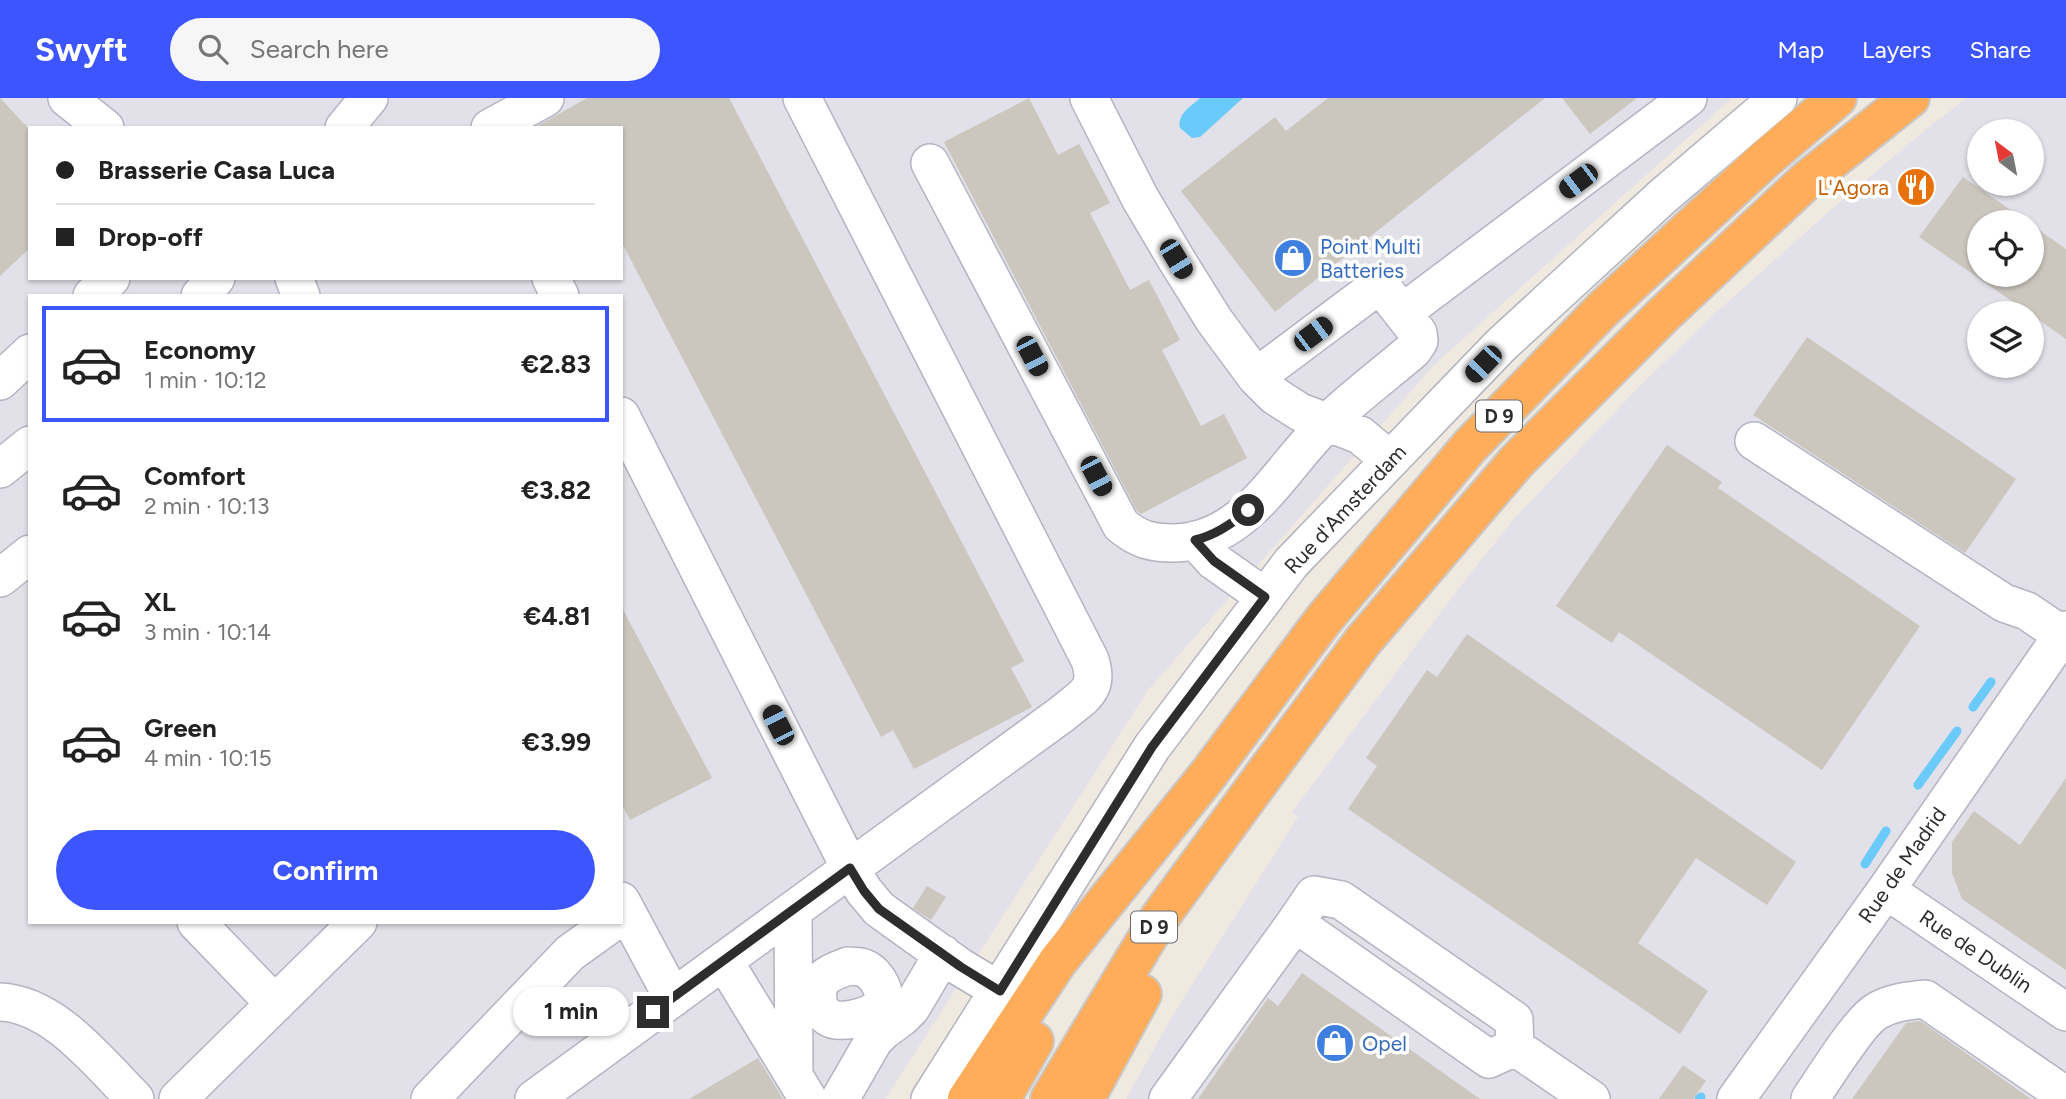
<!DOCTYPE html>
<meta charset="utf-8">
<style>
:root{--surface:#fff;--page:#f6f6f6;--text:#222;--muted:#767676;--line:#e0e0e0;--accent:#3d55ff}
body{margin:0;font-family:Figtree,sans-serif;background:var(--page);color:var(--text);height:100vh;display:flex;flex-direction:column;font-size:26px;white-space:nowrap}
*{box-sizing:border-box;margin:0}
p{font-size:23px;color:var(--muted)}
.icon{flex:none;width:38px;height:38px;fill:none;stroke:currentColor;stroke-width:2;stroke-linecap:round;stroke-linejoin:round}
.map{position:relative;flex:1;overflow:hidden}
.side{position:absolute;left:28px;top:196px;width:595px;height:630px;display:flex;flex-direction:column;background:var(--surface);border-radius:0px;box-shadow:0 2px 5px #0004}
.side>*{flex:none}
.top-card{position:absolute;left:28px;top:28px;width:595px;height:154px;border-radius:0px;box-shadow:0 2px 5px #0004;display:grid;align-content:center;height:154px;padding:0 28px;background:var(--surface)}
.needle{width:46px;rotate:328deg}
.buttons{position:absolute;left:1967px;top:21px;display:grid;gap:14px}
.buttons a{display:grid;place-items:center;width:77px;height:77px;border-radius:50%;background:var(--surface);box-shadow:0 2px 5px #0004;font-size:35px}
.end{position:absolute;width:32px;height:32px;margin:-16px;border:9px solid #2d2d2d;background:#fff;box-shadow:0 0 0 4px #fff}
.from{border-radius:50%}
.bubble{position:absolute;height:49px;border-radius:24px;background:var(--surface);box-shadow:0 2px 5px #0004;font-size:23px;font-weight:700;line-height:49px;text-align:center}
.car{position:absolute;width:21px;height:42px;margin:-21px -10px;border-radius:9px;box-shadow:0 0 5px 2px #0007;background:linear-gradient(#222 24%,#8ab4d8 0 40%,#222 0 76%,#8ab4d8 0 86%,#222 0)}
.top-card b{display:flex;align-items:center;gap:24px;height:66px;font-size:26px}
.top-card b+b{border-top:2px solid var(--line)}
.top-card i{width:18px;height:18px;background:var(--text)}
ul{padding:12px 0 0;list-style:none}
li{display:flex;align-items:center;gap:21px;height:116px;margin:0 14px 10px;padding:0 14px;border:4px solid transparent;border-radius:0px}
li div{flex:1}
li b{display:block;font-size:26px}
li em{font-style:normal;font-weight:700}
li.active{border-color:var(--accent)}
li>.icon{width:63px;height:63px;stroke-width:1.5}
.button{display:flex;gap:14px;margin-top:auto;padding:14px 28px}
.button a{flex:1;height:80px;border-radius:42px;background:var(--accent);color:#fff;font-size:28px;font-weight:700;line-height:80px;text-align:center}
header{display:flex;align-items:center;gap:42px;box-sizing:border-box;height:98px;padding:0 35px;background:var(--accent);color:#fff}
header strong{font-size:33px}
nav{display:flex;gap:38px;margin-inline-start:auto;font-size:24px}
.search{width:490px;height:63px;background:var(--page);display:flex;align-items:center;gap:18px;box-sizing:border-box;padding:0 24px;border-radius:38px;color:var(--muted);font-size:26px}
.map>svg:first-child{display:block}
</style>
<header>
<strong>Swyft</strong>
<div class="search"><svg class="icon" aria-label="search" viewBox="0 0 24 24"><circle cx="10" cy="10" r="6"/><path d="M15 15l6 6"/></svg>Search here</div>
<nav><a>Map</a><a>Layers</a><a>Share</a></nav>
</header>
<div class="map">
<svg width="2066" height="1001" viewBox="0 0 2066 1001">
<rect width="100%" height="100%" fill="#f0e9df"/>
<path fill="#e2e0e8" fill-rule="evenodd" d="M 0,0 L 1732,0 L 1434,267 L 1148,592 L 885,1001 L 0,1001 ZM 30,30 L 621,30 L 621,180 L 30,180 ZM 30,198 L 621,198 L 621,824 L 30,824 Z
M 1967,0 L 2066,0 L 2066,1001 L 1126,1001 L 1173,917 L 1298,719 L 1292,714 L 1459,490 L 1514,421 L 1634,294 L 1711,219 L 1834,109 L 1924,33 ZM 1979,33 L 2032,33 L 2032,86 L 1979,86 ZM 1979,124 L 2032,124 L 2032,177 L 1979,177 ZM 1979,215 L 2032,215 L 2032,268 L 1979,268 Z"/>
<path fill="#6acbfa" d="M 1200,0 L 1243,0 L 1200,39 L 1192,40 L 1180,30 C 1177,16 1190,9 1200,0 Z"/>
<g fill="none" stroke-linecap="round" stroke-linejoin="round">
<path stroke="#6acbfa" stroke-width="9" d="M 1973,609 L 1991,584
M 1918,687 L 1957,633
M 1865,766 L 1886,733
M 1699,1001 L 1701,999"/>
</g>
<path fill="#cbc6be" d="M 0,0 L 30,32 L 30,150 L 0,178 Z
M 587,0 L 729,0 L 1024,563 L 1011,570 L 1032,609 L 914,671 L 893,632 L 881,639 L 621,143 L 621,30 L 534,30 Z
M 1029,0 L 1058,57 L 1079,46 L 1110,105 L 1090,115 L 1130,192 L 1149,182 L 1180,242 L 1162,252 L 1201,328 L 1224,316 L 1247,360 L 1141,416 L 1137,413 L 944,44 Z
M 1328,0 L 1545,0 L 1275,214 L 1181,93 L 1275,19 L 1286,33 Z
M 1562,0 L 1637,0 L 1590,36 Z
M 1963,79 L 2028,124 L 1979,124 L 1979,177 L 2032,177 L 2032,127 L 2066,151 L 2066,241 L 2032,217 L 2032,215 L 2029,215 L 1919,139 Z
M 1807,239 L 2016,381 L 1965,455 L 1753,317 Z
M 1667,347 L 1722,384 L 1718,390 L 1920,528 L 1822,672 L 1619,534 L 1612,545 L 1556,508 Z
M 621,508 L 712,680 L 630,722 L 621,705 Z
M 1467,536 L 1796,764 L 1767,807 L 1696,760 L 1638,845 L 1708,893 L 1680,936 L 1348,711 L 1377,668 L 1366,660 L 1427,572 L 1437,579 Z
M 2066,680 L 2066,872 L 1962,801 L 1952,775 L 1952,744 L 1974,713 L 2020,747 Z
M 927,788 L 946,799 L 931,822 L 913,810 Z
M 1302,875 L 1480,1001 L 1198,1001 L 1268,900 L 1278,908 Z
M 1920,923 L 1929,929 L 2031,1001 L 1852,1001 L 1906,925 Z
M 758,960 L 783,1001 L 689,1001 Z
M 1683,967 L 1706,983 L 1693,1001 L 1659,1001 Z"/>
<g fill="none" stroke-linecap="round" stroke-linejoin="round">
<defs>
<path id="minor" d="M 67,0 L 105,30
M 1089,0 L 1140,100 L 1176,161 L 1214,222 L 1256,279 L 1275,298 L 1300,314 L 1360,337 L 1390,362
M 344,30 L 369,0
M 490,30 L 545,0
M 930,65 L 1121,427 C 1139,442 1151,445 1175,445 C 1247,443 1281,369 1327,325 C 1354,299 1385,276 1413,252 L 1419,243 L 1418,235 L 1385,193 L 1378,190 L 1371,193 L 1256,279
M 294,180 L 301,198
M 551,180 L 560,198
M 92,198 L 111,180
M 200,198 L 216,180
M 1402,215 L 1688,0
M 0,283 L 30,255
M 621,318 L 850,770 L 864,793 L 879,811 L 960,869 L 1000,893
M 1754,343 L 2004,505 L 2027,513 L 2062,537
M 0,371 L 30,347
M 1195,442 L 1214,463 L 1265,499
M 0,480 L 30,456
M 1886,792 L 2066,914
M 1314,797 L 1341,802 L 1514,922 L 1515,949 L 1489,961 L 1295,825 Z
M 621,803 L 673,900
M 793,813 L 794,977
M 196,824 L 275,906
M 724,863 L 808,1001
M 848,868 C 853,869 860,868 864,870 C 877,875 891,899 879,910 C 869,919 839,927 828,919 C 816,911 814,890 824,880 C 830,874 840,871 848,868 Z
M 0,904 C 54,906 99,965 135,1001
M 1515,949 L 1591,1001
M 178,1001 L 358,824
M 430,1001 L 570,855 L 613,824
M 534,1001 L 1062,616 C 1083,598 1100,593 1090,562 L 802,0
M 840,1001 L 874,942 L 883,933 L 902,919 L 911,910 L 943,856
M 930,1001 L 1152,649 L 1291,465 L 1501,247 L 1662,99 L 1778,0
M 1168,1001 L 1295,825
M 1736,1001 L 1886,792 L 2066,532
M 1810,1001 C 1823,982 1860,922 1877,913 C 1892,904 1909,903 1925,901 L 2066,998"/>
<path id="highway" d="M 967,1001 L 1058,863 L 1207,678 L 1324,521 L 1470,348 L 1603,211 L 1763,63 L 1837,0
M 1001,1001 L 1034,943
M 1050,1001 L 1160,819 L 1272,666 L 1363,543 L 1517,363 L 1662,218 L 1807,82 L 1910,0
M 1085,1001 L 1142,896"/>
</defs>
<use href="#minor" stroke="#b3b4c2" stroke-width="40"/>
<use href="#highway" stroke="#c8c8c8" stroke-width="42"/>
<use href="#minor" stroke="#fff" stroke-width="37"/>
<use href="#highway" stroke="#ffac5b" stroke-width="38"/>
</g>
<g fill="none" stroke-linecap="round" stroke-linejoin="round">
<path stroke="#2d2d2d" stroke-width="9" d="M 653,914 L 850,770 L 864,793 L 879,811 L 961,869 L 1000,893 L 1152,649 L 1265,499 L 1214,463 L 1195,442 C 1216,437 1232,426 1248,412"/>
</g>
<defs>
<symbol id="restaurant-disc" viewBox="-11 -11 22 22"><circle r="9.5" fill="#e8710a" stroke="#fff"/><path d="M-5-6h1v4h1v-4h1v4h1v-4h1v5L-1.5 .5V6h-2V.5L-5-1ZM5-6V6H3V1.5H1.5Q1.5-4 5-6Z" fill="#fff"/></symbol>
<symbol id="shop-disc" viewBox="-11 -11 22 22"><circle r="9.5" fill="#3f7fe0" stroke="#fff"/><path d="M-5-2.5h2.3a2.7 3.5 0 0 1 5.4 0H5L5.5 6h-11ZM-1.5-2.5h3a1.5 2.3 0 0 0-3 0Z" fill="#fff"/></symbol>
</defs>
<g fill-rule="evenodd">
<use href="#restaurant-disc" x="1894" y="67" width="44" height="44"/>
<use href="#shop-disc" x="1271" y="138" width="44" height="44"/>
<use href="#shop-disc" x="1313" y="923" width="44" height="44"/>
</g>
<g text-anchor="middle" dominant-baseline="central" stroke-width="7" stroke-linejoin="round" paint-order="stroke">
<g fill="#fff" stroke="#6c6c6c" stroke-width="2">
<rect x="1476" y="302.5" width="46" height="31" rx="5"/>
<rect x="1131" y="813.5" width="46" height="31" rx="5"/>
</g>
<g font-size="19" font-weight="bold" fill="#2d2d2d">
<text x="1499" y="318">D 9</text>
<text x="1154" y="829">D 9</text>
</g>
<g font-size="21" fill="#c56008" stroke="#fff" text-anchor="end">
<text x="1889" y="89">L'Agora</text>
</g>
<g font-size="21" fill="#366cbe" stroke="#fff" text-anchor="start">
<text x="1320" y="148">Point Multi<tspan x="1320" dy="24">Batteries</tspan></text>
<text x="1362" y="945">Opel</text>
</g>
<g font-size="21" fill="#2d2d2d" stroke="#fff">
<text transform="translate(1345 411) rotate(-47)">Rue d'Amsterdam</text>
<text transform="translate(1902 767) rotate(-55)">Rue de Madrid</text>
<text transform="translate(1976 853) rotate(34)">Rue de Dublin</text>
</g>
</g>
</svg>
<div class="buttons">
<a><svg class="needle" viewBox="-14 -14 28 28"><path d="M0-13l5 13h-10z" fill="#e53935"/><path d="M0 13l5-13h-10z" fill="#767676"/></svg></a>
<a><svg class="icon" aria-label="locate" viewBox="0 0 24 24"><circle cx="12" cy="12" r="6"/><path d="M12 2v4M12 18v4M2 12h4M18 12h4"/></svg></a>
<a><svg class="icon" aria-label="layers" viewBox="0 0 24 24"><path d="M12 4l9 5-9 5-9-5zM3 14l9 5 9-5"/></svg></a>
</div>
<i class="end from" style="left:1248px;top:412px"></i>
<i class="end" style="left:653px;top:914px"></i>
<div class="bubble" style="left:513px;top:889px;width:116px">1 min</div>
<i class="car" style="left:1578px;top:83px;rotate:233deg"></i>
<i class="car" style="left:1176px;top:161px;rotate:149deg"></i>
<i class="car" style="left:1313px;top:236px;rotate:53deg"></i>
<i class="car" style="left:1032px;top:258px;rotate:152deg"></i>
<i class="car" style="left:1483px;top:266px;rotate:224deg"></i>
<i class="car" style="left:1096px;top:378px;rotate:152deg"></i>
<i class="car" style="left:778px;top:627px;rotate:333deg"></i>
<div class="top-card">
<b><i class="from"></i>Brasserie Casa Luca</b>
<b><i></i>Drop-off</b>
</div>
<section class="side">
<ul>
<li class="active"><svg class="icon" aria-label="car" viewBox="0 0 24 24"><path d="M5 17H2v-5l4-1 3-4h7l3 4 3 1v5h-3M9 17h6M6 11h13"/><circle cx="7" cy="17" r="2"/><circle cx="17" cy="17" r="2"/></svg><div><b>Economy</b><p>1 min · 10:12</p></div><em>€2.83</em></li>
<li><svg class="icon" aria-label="car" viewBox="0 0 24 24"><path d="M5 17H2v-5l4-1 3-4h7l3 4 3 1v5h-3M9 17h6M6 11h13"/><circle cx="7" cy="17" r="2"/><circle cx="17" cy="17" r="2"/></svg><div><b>Comfort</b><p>2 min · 10:13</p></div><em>€3.82</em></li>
<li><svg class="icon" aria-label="car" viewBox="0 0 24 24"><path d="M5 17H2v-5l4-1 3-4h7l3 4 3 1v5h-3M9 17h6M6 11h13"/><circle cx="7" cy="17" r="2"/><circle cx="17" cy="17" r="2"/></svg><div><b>XL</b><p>3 min · 10:14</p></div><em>€4.81</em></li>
<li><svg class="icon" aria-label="car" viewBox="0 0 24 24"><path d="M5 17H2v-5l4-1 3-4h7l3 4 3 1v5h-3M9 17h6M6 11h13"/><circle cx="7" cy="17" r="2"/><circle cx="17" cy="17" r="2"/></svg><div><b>Green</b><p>4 min · 10:15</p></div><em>€3.99</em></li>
</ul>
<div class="button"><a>Confirm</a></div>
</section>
</div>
